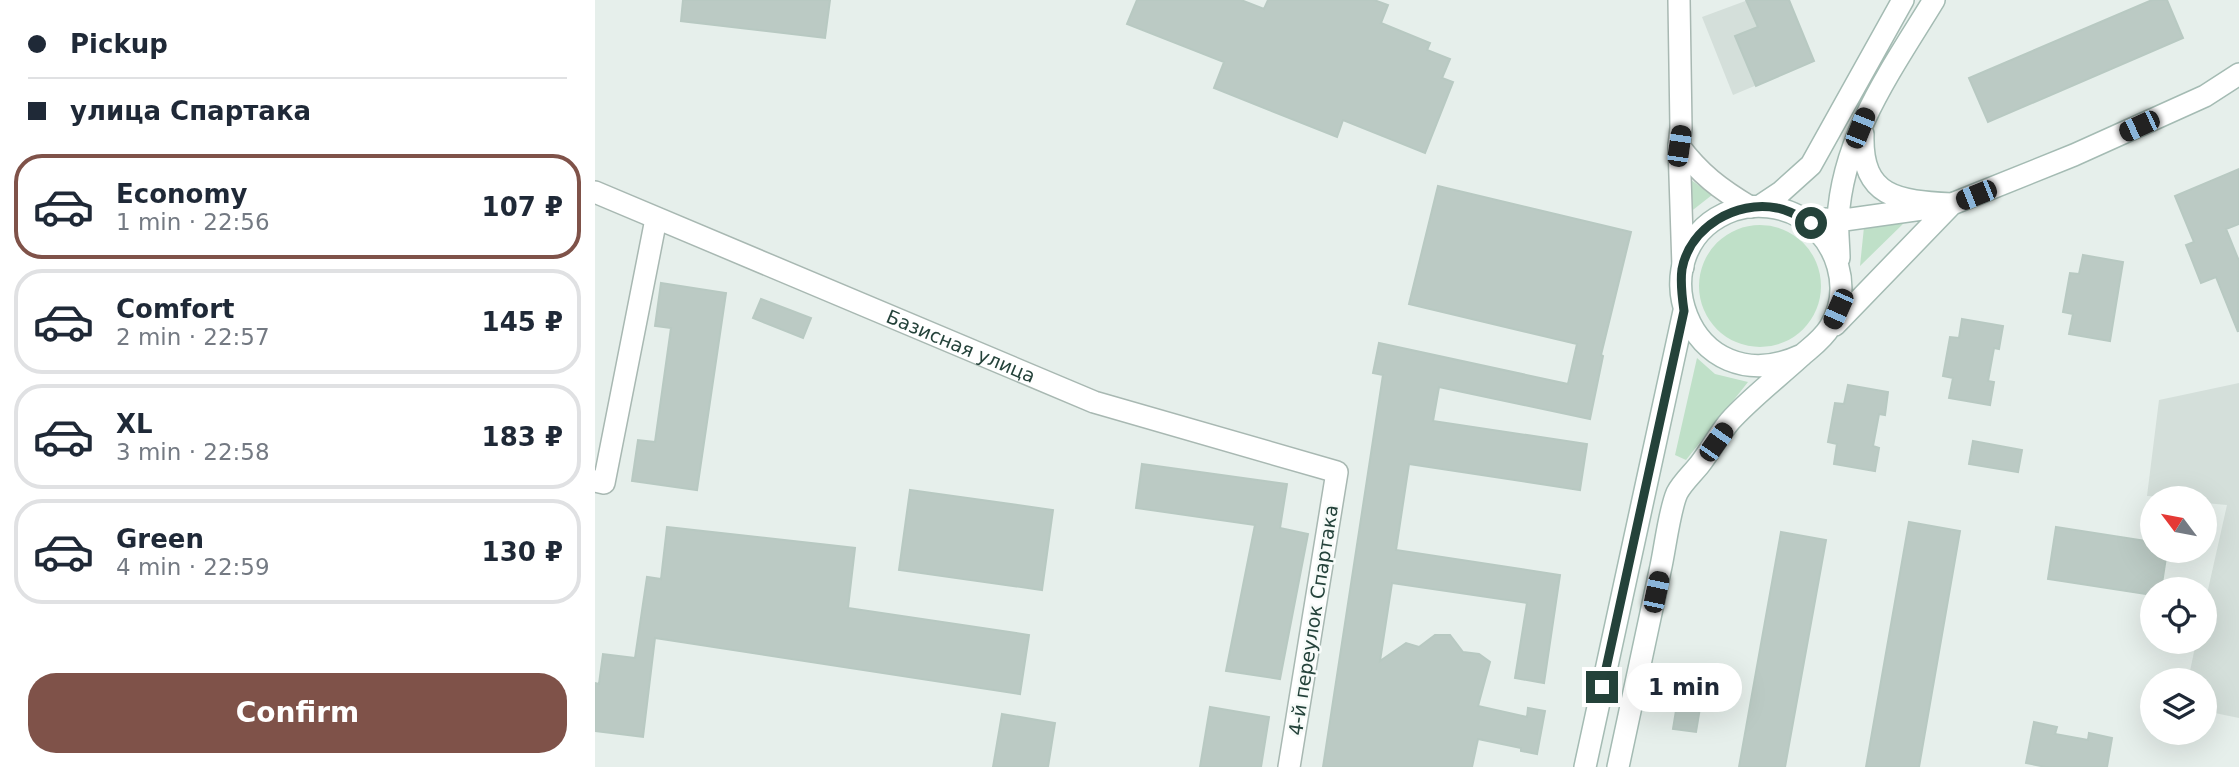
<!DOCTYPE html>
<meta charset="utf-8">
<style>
:root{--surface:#fff;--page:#f2f2f3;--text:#1f2937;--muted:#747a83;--line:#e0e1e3;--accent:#7f5249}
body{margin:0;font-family:"DejaVu Sans",sans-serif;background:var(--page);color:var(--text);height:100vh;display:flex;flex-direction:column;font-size:26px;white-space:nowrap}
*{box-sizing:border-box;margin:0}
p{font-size:23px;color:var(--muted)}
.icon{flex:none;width:38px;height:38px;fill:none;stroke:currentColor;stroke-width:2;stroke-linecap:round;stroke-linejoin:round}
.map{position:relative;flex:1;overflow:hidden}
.sheet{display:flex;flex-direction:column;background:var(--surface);width:595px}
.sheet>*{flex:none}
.banner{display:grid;align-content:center;height:154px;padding:0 28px;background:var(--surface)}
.needle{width:46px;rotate:302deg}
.buttons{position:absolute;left:1545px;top:486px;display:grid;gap:14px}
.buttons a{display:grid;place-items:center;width:77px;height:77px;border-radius:50%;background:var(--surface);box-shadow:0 7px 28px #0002;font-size:35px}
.end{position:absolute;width:32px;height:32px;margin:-16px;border:9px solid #24423a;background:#fff;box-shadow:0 0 0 4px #fff}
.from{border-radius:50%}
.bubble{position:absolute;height:49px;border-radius:24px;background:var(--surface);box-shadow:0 7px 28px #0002;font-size:23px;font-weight:700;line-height:49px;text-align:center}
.car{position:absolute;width:21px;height:42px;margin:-21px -10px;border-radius:9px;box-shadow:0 0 5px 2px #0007;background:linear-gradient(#222 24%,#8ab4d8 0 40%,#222 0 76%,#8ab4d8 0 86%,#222 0)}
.banner b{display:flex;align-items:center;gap:24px;height:66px;font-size:26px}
.banner b+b{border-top:2px solid var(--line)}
.banner i{width:18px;height:18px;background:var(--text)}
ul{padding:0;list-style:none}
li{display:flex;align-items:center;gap:21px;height:105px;margin:0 14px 10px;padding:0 14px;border:4px solid var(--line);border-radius:28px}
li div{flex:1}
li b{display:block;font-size:26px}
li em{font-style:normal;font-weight:700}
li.selected{border-color:var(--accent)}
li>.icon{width:63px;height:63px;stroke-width:1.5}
.primary-button{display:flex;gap:14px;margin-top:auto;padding:14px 28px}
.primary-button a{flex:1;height:80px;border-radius:28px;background:var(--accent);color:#fff;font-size:28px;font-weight:700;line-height:80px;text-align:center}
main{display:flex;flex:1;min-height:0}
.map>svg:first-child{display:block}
</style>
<main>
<section class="sheet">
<div class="banner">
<b><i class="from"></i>Pickup</b>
<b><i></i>улица Спартака</b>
</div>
<ul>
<li class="selected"><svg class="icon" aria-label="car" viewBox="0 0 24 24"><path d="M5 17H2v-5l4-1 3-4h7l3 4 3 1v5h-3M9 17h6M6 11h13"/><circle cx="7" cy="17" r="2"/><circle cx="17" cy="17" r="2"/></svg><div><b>Economy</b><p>1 min · 22:56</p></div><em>107 ₽</em></li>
<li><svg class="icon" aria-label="car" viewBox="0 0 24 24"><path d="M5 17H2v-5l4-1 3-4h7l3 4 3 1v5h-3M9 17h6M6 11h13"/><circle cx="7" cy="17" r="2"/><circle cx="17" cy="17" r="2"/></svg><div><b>Comfort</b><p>2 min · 22:57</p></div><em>145 ₽</em></li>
<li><svg class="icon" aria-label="car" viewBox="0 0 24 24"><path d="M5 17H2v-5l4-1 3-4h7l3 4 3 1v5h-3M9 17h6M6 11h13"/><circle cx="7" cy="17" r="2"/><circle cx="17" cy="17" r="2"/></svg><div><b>XL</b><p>3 min · 22:58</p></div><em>183 ₽</em></li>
<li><svg class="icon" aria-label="car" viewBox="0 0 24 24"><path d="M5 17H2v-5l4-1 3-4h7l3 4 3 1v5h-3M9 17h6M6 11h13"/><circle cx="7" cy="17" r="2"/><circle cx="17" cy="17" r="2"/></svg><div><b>Green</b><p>4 min · 22:59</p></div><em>130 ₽</em></li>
</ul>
<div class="primary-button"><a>Confirm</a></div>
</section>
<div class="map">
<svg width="1644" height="767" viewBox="0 0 1644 767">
<rect width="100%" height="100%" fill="#e6efeb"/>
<path fill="#d4dfda" d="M 1153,0 L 1194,0 L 1219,61 L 1138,95 L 1107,17 Z
M 1644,383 L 1644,718 L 1610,711 L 1610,681 L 1593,681 L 1601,642 L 1610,642 L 1610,603 L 1632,505 L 1610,503 L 1610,499 L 1552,496 L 1564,400 Z"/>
<path fill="#bfe0c8" d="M 1092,177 L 1117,195 L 1094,213 Z
M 1311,221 L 1265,266 L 1269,227 Z
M1104 286a61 61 0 1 1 122 0a61 61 0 1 1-122 0Z
M 1102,358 L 1120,374 L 1153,382 L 1091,460 L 1080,455 Z"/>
<path fill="#bbcac4" stroke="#b8c9c2" stroke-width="2" d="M 88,0 L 235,0 L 230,38 L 86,21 Z
M 542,0 L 646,0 L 669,9 L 673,0 L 779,0 L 793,5 L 786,23 L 835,43 L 832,50 L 855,59 L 847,78 L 858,82 L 830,153 L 748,120 L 742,137 L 619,88 L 629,62 L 532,24 Z
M 1151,0 L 1194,0 L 1219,61 L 1161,86 L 1140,36 L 1163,27 Z
M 1557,0 L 1572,0 L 1588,38 L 1393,122 L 1374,78 Z
M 1644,169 L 1644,224 L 1631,229 L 1644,261 L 1643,332 L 1621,277 L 1606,283 L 1591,245 L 1599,242 L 1580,196 Z
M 843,186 L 1036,232 L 1006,355 L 1008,356 L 995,419 L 844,387 L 838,421 L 992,444 L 985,490 L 814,464 L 801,550 L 965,575 L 949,683 L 920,678 L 932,603 L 797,583 L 785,661 L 811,643 L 824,647 L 840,635 L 855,635 L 868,652 L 884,654 L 895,662 L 883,706 L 932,717 L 933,708 L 950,711 L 942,754 L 926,751 L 926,748 L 883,739 L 877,767 L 728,767 L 788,375 L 778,373 L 784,343 L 973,384 L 982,344 L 814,304 Z
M 1488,255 L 1528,262 L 1515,341 L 1474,334 L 1478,314 L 1468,312 L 1475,273 L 1484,274 Z
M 66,283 L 131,293 L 102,490 L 37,481 L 43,440 L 60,442 L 76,328 L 60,326 Z
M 166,299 L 216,318 L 208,338 L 158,318 Z
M 1367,319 L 1408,326 L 1404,349 L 1399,348 L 1393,381 L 1399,382 L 1395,405 L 1354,398 L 1358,378 L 1348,376 L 1355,337 L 1364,338 Z
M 1253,385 L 1293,392 L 1290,415 L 1284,414 L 1278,446 L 1284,448 L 1280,471 L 1239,464 L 1242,444 L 1233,442 L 1240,403 L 1249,404 Z
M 1378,441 L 1427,450 L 1423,472 L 1374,464 Z
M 547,464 L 692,484 L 685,528 L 713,534 L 685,679 L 631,671 L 660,525 L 541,508 Z
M 315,490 L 458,510 L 447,590 L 304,570 Z
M 1314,522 L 1365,531 L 1324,767 L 1271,767 Z
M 72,527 L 260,548 L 253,608 L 434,635 L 425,694 L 60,638 L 48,737 L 0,731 L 0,683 L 4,684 L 8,654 L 40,658 L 52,577 L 66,579 Z
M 1461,527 L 1558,542 L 1558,551 L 1572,551 L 1566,590 L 1558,590 L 1558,595 L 1453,579 Z
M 1186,532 L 1231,540 L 1190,767 L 1144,767 Z
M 1087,674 L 1110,678 L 1101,732 L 1078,729 Z
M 615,707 L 674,717 L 666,767 L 605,767 Z
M 407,714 L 460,723 L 453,767 L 398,767 Z
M 1439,722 L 1462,727 L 1460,734 L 1493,740 L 1494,733 L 1517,738 L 1512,767 L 1451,767 L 1431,763 Z"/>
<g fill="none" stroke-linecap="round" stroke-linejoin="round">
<defs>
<g id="street">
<path d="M 1084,0 L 1086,128 L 1084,146 L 1088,267"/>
<path d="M 1084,146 C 1105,174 1125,189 1155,207"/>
<path id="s1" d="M 0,192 L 499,402 L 742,472 L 694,767"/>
<path d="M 0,481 L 9,483 L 61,219"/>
</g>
<path id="secondary" d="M 1268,134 C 1266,198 1303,201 1357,204
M 1165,206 L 1186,192 L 1216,165 L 1308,0
M 1231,219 L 1242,221 L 1327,209
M 1244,258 C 1244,246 1242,233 1243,220 C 1247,137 1297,69 1339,0
M 1240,325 L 1357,204 L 1479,155 L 1610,96 L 1644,74
M 990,767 L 1089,311
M 1023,767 C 1037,702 1051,636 1065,571 C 1070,550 1074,511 1082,493 C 1087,483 1098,473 1105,464 C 1115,451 1124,434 1135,421 C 1156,398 1182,378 1205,357 C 1216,347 1227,340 1235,327 C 1258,289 1243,240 1205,217 C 1186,206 1161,203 1139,210 C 1038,246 1092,408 1207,355"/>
</defs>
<use href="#street" stroke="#a8b8b2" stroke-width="24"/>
<use href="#secondary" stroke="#a4bbb3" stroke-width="24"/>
<use href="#street" stroke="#fff" stroke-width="21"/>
<use href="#secondary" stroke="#fff" stroke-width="21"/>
</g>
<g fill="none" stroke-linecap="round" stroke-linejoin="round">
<path stroke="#24423a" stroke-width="9" d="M 1007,687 L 1089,311 C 1087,297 1085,283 1087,269 C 1095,227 1141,200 1182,208 C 1194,210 1205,217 1216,223"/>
</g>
<g text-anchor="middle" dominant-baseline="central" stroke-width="5" stroke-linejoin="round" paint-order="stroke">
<g font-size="19" fill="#24423a" stroke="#f7fbf9">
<text stroke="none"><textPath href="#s1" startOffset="397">Базисная улица</textPath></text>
<text transform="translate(718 620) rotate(-81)">4-й переулок Спартака</text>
</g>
</g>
</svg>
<div class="buttons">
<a><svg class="needle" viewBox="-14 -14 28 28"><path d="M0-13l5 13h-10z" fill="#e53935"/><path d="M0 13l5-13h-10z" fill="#747a83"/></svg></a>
<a><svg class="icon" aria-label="locate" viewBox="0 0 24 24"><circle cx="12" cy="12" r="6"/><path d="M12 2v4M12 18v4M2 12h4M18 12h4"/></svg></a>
<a><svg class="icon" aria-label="layers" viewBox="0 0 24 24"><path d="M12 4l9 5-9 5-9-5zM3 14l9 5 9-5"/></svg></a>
</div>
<i class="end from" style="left:1216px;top:223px"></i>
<i class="end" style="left:1007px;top:687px"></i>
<div class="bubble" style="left:1031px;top:663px;width:116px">1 min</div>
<i class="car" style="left:1544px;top:126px;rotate:245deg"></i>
<i class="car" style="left:1265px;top:128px;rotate:22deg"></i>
<i class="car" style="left:1084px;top:146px;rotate:8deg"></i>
<i class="car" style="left:1381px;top:195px;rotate:248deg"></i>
<i class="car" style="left:1243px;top:309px;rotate:204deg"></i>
<i class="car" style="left:1121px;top:442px;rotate:35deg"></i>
<i class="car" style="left:1061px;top:592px;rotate:12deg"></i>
</div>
</main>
